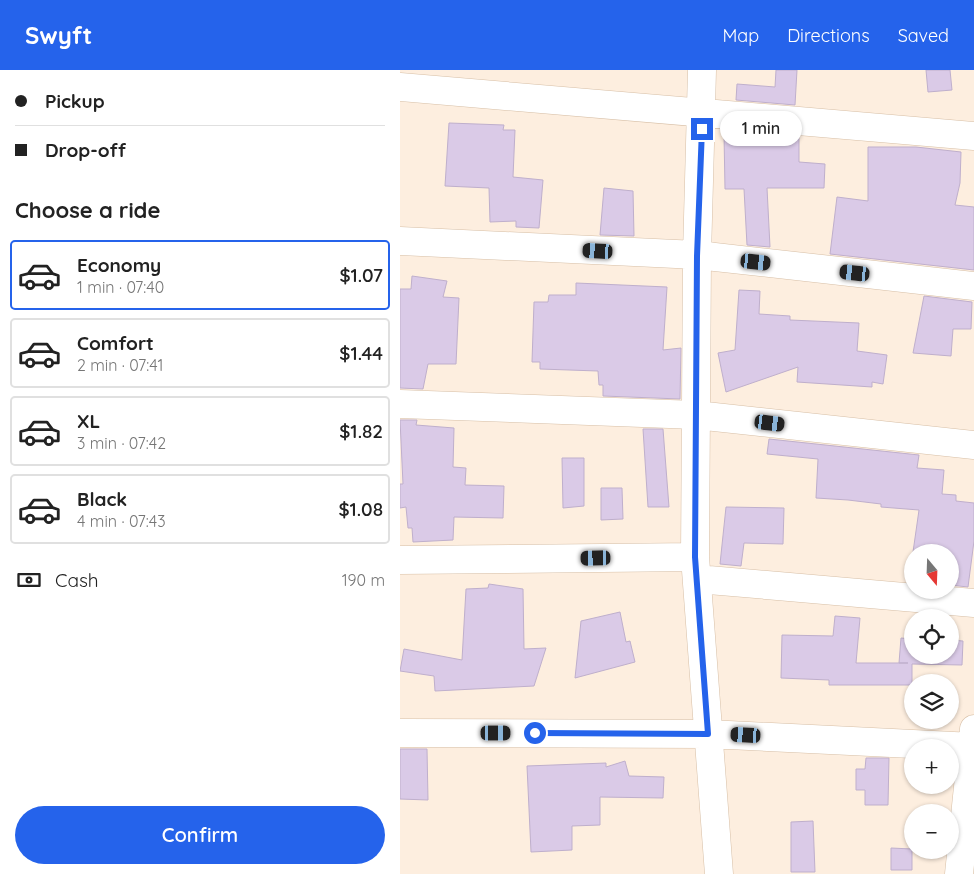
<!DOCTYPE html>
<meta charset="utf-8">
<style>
:root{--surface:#fff;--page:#f6f6f6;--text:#222;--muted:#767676;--line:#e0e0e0;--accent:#2563eb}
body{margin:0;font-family:Quicksand,sans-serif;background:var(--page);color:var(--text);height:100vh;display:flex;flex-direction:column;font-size:19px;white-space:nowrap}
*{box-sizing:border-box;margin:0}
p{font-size:16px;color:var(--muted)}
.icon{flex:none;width:28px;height:28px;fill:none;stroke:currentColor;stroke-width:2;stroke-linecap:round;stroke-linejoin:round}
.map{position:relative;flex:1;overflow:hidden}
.sheet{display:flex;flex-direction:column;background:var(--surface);width:400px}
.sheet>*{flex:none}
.hud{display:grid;align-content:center;height:110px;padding:0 15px;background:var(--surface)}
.needle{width:32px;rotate:161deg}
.buttons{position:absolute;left:504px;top:474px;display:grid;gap:10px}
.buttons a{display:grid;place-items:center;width:55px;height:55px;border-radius:50%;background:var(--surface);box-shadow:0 1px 4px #0004;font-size:25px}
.end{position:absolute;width:22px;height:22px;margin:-11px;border:6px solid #2563eb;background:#fff;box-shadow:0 0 0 2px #fff}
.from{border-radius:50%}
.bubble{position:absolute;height:35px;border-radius:18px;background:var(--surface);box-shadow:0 1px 4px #0004;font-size:16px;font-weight:600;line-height:35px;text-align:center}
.car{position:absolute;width:15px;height:30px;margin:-15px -8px;border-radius:6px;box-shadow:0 0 4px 1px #0007;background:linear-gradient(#222 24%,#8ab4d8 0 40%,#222 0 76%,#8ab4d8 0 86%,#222 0)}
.hud b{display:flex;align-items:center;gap:18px;height:48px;font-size:19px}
.hud b+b{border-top:1px solid var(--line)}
.hud i{width:12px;height:12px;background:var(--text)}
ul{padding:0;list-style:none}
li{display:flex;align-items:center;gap:15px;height:70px;margin:0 10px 8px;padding:0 5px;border:2px solid var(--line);border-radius:5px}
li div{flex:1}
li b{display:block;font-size:19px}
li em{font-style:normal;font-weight:600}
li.on{border-color:var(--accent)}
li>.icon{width:45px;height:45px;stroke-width:1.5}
h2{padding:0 15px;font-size:22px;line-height:60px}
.pay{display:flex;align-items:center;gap:12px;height:55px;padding:0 15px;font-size:19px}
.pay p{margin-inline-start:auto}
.action{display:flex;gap:10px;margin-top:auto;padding:10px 15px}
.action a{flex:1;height:58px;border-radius:30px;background:var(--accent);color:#fff;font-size:20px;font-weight:600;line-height:58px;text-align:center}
header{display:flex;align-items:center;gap:30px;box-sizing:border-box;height:70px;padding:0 25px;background:var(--accent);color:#fff}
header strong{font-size:24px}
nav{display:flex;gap:28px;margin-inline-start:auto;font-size:18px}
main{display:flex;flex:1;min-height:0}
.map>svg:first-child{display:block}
</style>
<header>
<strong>Swyft</strong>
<nav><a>Map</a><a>Directions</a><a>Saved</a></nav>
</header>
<main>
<section class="sheet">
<div class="hud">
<b><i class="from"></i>Pickup</b>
<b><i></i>Drop-off</b>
</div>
<h2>Choose a ride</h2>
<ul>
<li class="on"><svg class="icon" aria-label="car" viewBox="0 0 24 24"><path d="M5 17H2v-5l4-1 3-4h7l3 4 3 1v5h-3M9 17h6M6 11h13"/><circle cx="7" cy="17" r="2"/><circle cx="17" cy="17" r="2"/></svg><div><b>Economy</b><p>1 min · 07:40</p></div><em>$1.07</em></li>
<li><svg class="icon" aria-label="car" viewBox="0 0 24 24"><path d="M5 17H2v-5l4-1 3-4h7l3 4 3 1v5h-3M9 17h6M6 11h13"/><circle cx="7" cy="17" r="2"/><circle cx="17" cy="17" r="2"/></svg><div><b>Comfort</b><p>2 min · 07:41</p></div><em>$1.44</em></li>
<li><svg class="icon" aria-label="car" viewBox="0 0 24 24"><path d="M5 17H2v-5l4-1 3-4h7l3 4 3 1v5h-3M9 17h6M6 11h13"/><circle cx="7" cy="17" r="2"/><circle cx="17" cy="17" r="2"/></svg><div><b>XL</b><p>3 min · 07:42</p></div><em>$1.82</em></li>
<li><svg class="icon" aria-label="car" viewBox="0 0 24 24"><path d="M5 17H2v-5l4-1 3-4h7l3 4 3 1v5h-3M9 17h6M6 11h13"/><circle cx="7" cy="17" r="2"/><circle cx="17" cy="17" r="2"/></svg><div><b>Black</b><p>4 min · 07:43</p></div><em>$1.08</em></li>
</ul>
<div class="pay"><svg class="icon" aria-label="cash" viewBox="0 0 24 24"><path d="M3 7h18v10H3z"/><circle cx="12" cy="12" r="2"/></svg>Cash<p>190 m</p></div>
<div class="action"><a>Confirm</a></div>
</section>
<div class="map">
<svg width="574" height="804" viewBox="0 0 574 804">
<rect width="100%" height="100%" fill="#fdeedf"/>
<path fill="#dacae7" stroke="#bfafcc" d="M 376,0 L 397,0 L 395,35 L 336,30 L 337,14 L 375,17 Z
M 526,0 L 550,0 L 552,20 L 528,22 Z
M 49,53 L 104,55 L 103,60 L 115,60 L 113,107 L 143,110 L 139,158 L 116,157 L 116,151 L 90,152 L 89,118 L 45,116 Z
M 334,61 L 399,67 L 399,92 L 425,94 L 424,118 L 367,118 L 370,177 L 347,175 L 344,119 L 325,119 L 324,64 L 334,63 Z
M 468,77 L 516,77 L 561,82 L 560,113 L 555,135 L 574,137 L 574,200 L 430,184 L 437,127 L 468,131 Z
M 204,118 L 233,121 L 234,166 L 200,165 Z
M 12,206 L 47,211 L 43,227 L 59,228 L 56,294 L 28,294 L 23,319 L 0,318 L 0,219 L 11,219 Z
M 176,213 L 267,217 L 263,280 L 281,278 L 280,329 L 203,326 L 203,315 L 199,315 L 198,301 L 140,299 L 140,292 L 132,292 L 134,232 L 148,232 L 149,225 L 176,225 Z
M 339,220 L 360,221 L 359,244 L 390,246 L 390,250 L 459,253 L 457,281 L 487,285 L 483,314 L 472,312 L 472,317 L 397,312 L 398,297 L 326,322 L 318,283 L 335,280 Z
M 524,226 L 572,232 L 571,259 L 553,259 L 551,286 L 513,283 Z
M 0,350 L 17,350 L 16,355 L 54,358 L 53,397 L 66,398 L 65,415 L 104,416 L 103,448 L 54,447 L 53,470 L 13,472 L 12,458 L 8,458 L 6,437 L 0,438 L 0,414 L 3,414 Z
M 243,359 L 263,359 L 269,437 L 248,437 Z
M 369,369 L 519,385 L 517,398 L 544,400 L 542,424 L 556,425 L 556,431 L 574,433 L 574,471 L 568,517 L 550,515 L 550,482 L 513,482 L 519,440 L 481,437 L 481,434 L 448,430 L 416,428 L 418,389 L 367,384 Z
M 162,388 L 184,388 L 184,436 L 163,438 Z
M 201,418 L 222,418 L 223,449 L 201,450 Z
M 326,437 L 384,438 L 383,474 L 344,473 L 341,496 L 320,494 Z
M 89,514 L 123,519 L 124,579 L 146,578 L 134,616 L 35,621 L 34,606 L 0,601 L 4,579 L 62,590 L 66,519 L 88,518 Z
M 220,542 L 226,572 L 230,571 L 235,592 L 175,608 L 181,551 Z
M 435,546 L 460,548 L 456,593 L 508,593 L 499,593 L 501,568 L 512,569 L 512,585 L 550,585 L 550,570 L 563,571 L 562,595 L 512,594 L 512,615 L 429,615 L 429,610 L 381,608 L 382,565 L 433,566 Z
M 0,679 L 27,679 L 28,730 L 0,729 Z
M 466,688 L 489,688 L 488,735 L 465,735 L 465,720 L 456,720 L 456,699 L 465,699 Z
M 225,691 L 229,706 L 264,707 L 263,728 L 200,727 L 200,755 L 172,756 L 172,780 L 131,782 L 127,696 L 206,693 L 206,697 Z
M 413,751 L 415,802 L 391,802 L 391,752 Z
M 491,778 L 512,779 L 512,800 L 491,800 Z"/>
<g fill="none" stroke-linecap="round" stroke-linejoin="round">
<defs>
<path id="minor" d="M 302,0 L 297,185 L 295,487 L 319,804
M 0,17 L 574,66
M 0,171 L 297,185 L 574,216
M 0,334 L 296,345 L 574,375
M 0,490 L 295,487
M 297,509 L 574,533
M 0,663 L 308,664 L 574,677
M 559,804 L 574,659"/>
</defs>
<use href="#minor" stroke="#d7bfa6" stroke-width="29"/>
<use href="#minor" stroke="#fff" stroke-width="28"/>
</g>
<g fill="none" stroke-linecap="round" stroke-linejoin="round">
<path stroke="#2563eb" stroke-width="6" d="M 135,663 L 308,664 L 295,487 L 297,186 L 302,59"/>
</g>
</svg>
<div class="buttons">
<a><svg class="needle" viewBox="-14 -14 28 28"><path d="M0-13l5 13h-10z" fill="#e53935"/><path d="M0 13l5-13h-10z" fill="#767676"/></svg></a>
<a><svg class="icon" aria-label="locate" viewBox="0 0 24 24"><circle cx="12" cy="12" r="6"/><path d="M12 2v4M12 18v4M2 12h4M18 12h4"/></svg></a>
<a><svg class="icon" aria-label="layers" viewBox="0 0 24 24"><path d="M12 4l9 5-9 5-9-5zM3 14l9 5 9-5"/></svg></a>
<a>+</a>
<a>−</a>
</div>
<i class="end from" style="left:135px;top:663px"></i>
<i class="end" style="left:302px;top:59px"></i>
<div class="bubble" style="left:320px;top:41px;width:82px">1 min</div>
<i class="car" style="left:198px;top:181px;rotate:273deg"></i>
<i class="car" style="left:356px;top:192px;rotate:96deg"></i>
<i class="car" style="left:455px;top:203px;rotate:276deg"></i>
<i class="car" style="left:370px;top:353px;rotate:97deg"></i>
<i class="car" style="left:196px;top:488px;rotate:269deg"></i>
<i class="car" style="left:96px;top:663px;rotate:90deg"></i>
<i class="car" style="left:346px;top:665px;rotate:273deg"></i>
</div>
</main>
